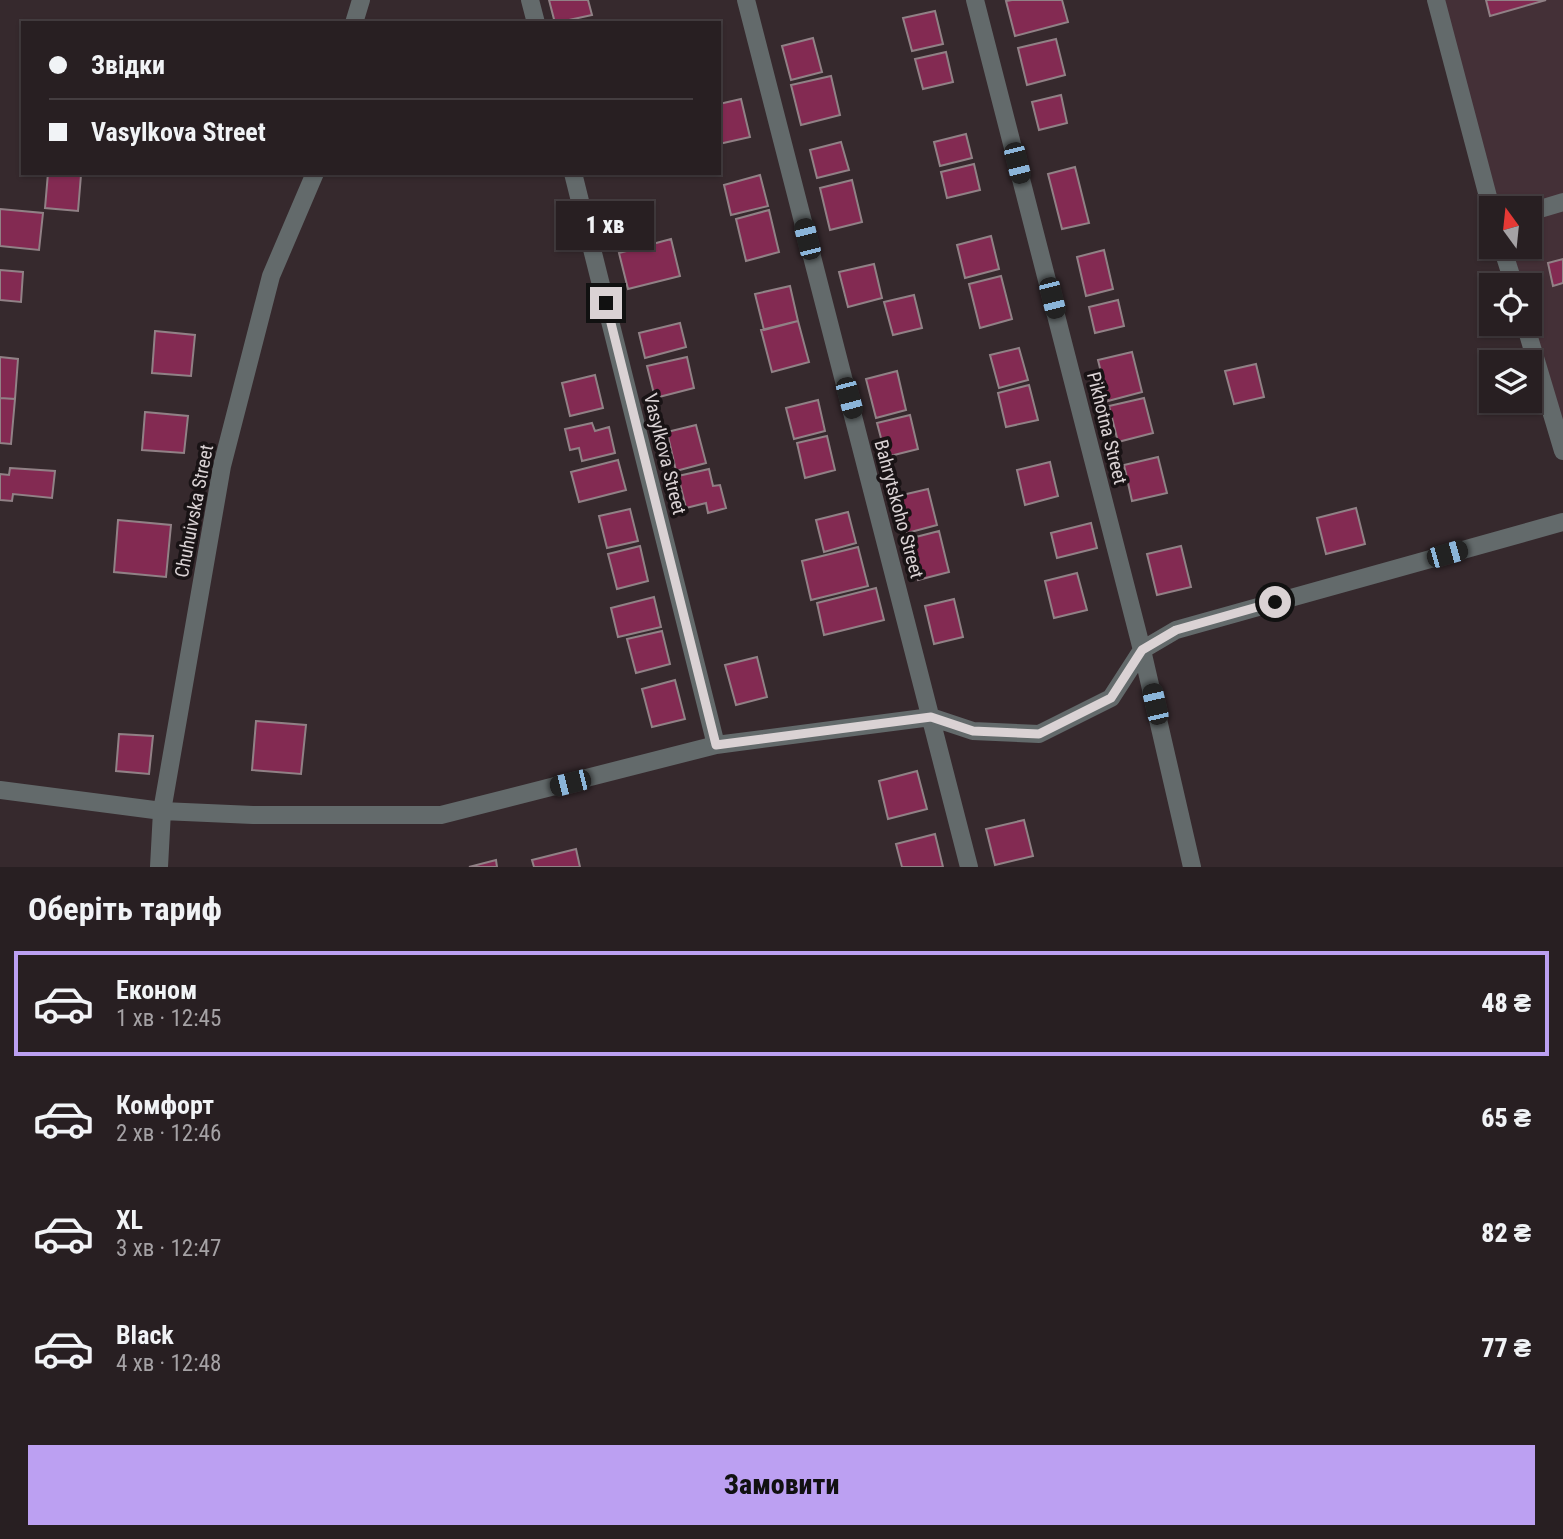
<!DOCTYPE html>
<html lang="uk">
<meta charset="utf-8">
<style>
:root{--surface:#281f22;--page:#342c2f;--text:#f1f3f6;--muted:#a5a2a5;--line:#443d40;--accent:#bca0f2}
body{margin:0;font-family:"Roboto Condensed",sans-serif;background:var(--page);color:var(--text);height:100vh;display:flex;flex-direction:column;font-size:26px;white-space:nowrap}
*{box-sizing:border-box;margin:0}
p{font-size:23px;color:var(--muted)}
.icon{flex:none;width:38px;height:38px;fill:none;stroke:currentColor;stroke-width:2;stroke-linecap:round;stroke-linejoin:round}
.map{position:relative;height:867px;overflow:hidden}
.side{display:flex;flex-direction:column;background:var(--surface);flex:1}
.side>*{flex:none}
.banner{position:absolute;left:21px;top:21px;width:700px;height:154px;border-radius:0px;box-shadow:0 2px 5px #0004,0 0 0 2px var(--line);display:grid;align-content:center;height:154px;padding:0 28px;background:var(--surface)}
.needle{width:46px;rotate:345deg}
.tools{position:absolute;left:1479px;top:196px;display:grid;gap:14px}
.tools a{display:grid;place-items:center;width:63px;height:63px;border-radius:0px;background:var(--surface);box-shadow:0 2px 5px #0004,0 0 0 2px var(--line);font-size:35px}
.end{position:absolute;width:32px;height:32px;margin:-16px;border:9px solid #dad2d4;background:#111;box-shadow:0 0 0 4px #111}
.from{border-radius:50%}
.bubble{position:absolute;height:49px;border-radius:0px;background:var(--surface);box-shadow:0 2px 5px #0004,0 0 0 2px var(--line);font-size:23px;font-weight:800;line-height:49px;text-align:center}
.car{position:absolute;width:21px;height:42px;margin:-21px -10px;border-radius:9px;box-shadow:0 0 5px 2px #0007;background:linear-gradient(#222 24%,#8ab4d8 0 40%,#222 0 76%,#8ab4d8 0 86%,#222 0)}
.banner b{display:flex;align-items:center;gap:24px;height:66px;font-size:26px}
.banner b+b{border-top:2px solid var(--line)}
.banner i{width:18px;height:18px;background:var(--text)}
ul{padding:0;list-style:none}
li{display:flex;align-items:center;gap:21px;height:105px;margin:0 14px 10px;padding:0 14px;border:4px solid transparent;border-radius:0px}
li div{flex:1}
li b{display:block;font-size:26px}
li em{font-style:normal;font-weight:800}
li.current{border-color:var(--accent)}
li>.icon{width:63px;height:63px;stroke-width:1.5}
h2{padding:0 28px;font-size:32px;line-height:84px}
.cta{display:flex;gap:14px;margin-top:auto;padding:14px 28px}
.cta a{flex:1;height:80px;border-radius:0px;background:var(--accent);color:#111;font-size:28px;font-weight:800;line-height:80px;text-align:center}
.map>svg:first-child{display:block}
</style>
<div class="map">
<svg width="1563" height="867" viewBox="0 0 1563 867">
<rect width="100%" height="100%" fill="#36292d"/>
<path fill="#443037" d="M 1436,0 L 1563,0 L 1563,451 L 1530,324 L 1530,285 L 1514,285 L 1502,247 L 1530,247 L 1530,208 L 1491,208 Z"/>
<path fill="#832a52" stroke="#918186" stroke-width="2" d="M 549,0 L 588,0 L 592,15 L 555,23 Z
M 1012,0 L 1062,0 L 1068,22 L 1015,36 L 1006,1 Z
M 1486,0 L 1546,0 L 1490,16 Z
M 935,11 L 943,44 L 912,51 L 903,18 Z
M 813,38 L 822,72 L 791,80 L 782,46 Z
M 1056,39 L 1065,75 L 1027,85 L 1018,48 Z
M 946,52 L 953,82 L 923,89 L 915,59 Z
M 831,76 L 840,115 L 801,125 L 791,85 Z
M 1061,95 L 1067,123 L 1039,130 L 1032,102 Z
M 741,99 L 750,137 L 719,144 L 719,104 Z
M 966,134 L 972,158 L 940,166 L 934,142 Z
M 841,142 L 849,170 L 817,178 L 810,150 Z
M 974,164 L 980,190 L 947,198 L 941,172 Z
M 1075,167 L 1089,223 L 1062,229 L 1048,174 Z
M 48,173 L 81,175 L 78,211 L 45,208 Z
M 760,175 L 768,206 L 731,215 L 724,185 Z
M 852,180 L 862,222 L 830,230 L 820,188 Z
M 640,202 L 648,233 L 616,241 L 609,210 Z
M 0,209 L 43,213 L 39,250 L 0,246 Z
M 769,210 L 779,252 L 746,261 L 736,219 Z
M 991,236 L 999,269 L 965,278 L 957,245 Z
M 671,239 L 680,276 L 628,289 L 619,253 Z
M 1104,250 L 1113,289 L 1086,296 L 1077,257 Z
M 1563,259 L 1563,283 L 1553,286 L 1548,263 Z
M 874,264 L 882,298 L 848,307 L 839,272 Z
M 0,270 L 23,272 L 21,302 L 0,300 Z
M 1001,276 L 1012,319 L 980,328 L 969,284 Z
M 790,286 L 798,321 L 764,330 L 755,294 Z
M 914,295 L 922,328 L 893,335 L 884,302 Z
M 1118,300 L 1124,326 L 1095,333 L 1089,307 Z
M 798,321 L 809,362 L 772,372 L 761,330 Z
M 680,323 L 686,347 L 645,358 L 639,333 Z
M 155,331 L 195,335 L 191,376 L 152,373 Z
M 1019,348 L 1028,380 L 999,388 L 990,355 Z
M 1132,352 L 1142,392 L 1108,401 L 1098,360 Z
M 0,357 L 18,359 L 15,399 L 0,398 Z
M 687,357 L 694,388 L 655,398 L 647,366 Z
M 1256,364 L 1264,397 L 1234,404 L 1225,371 Z
M 897,371 L 906,410 L 876,418 L 866,379 Z
M 595,375 L 603,408 L 570,416 L 562,383 Z
M 1029,385 L 1038,420 L 1006,427 L 998,393 Z
M 0,398 L 15,399 L 11,444 L 0,443 Z
M 1144,398 L 1153,433 L 1118,442 L 1109,406 Z
M 818,400 L 825,431 L 794,439 L 786,408 Z
M 145,412 L 188,416 L 184,453 L 142,450 Z
M 910,415 L 918,449 L 886,457 L 877,423 Z
M 592,423 L 595,431 L 609,427 L 615,453 L 582,461 L 579,448 L 570,450 L 565,429 Z
M 696,425 L 706,463 L 676,471 L 667,432 Z
M 827,436 L 835,470 L 805,478 L 797,443 Z
M 1158,457 L 1167,493 L 1132,501 L 1124,465 Z
M 618,460 L 626,490 L 579,502 L 571,472 Z
M 1050,462 L 1058,496 L 1025,505 L 1017,470 Z
M 10,468 L 55,471 L 52,498 L 13,494 L 12,501 L 0,500 L 0,474 L 9,475 Z
M 709,469 L 713,486 L 720,485 L 726,508 L 708,513 L 706,503 L 686,508 L 678,476 Z
M 928,489 L 937,525 L 907,533 L 898,496 Z
M 1356,508 L 1365,544 L 1326,554 L 1317,518 Z
M 630,509 L 638,541 L 607,548 L 599,516 Z
M 848,512 L 856,543 L 824,552 L 816,520 Z
M 118,520 L 171,525 L 166,577 L 114,572 Z
M 1091,523 L 1097,548 L 1057,558 L 1051,533 Z
M 939,531 L 949,572 L 918,580 L 908,539 Z
M 640,546 L 648,581 L 617,589 L 608,554 Z
M 1181,546 L 1191,587 L 1157,595 L 1147,554 Z
M 858,547 L 868,586 L 811,600 L 802,561 Z
M 1077,573 L 1087,610 L 1054,618 L 1045,581 Z
M 876,588 L 884,620 L 824,635 L 817,603 Z
M 654,597 L 661,627 L 618,637 L 611,608 Z
M 954,599 L 963,637 L 934,644 L 925,606 Z
M 662,631 L 670,664 L 636,673 L 627,639 Z
M 757,657 L 767,697 L 736,705 L 725,665 Z
M 675,680 L 685,719 L 652,727 L 642,689 Z
M 256,721 L 306,725 L 301,774 L 252,770 Z
M 119,734 L 153,736 L 149,774 L 116,771 Z
M 917,771 L 927,809 L 888,819 L 879,781 Z
M 1024,820 L 1033,856 L 995,865 L 986,829 Z
M 935,834 L 943,867 L 902,867 L 896,844 Z
M 576,849 L 580,867 L 534,867 L 532,860 Z
M 496,860 L 497,867 L 469,867 Z"/>
<g fill="none" stroke-linecap="round" stroke-linejoin="round">
<path stroke="#636a6b" stroke-width="18" d="M 530,0 L 536,23
M 746,0 L 969,867
M 975,0 L 1142,650 L 1192,867
M 1436,0 L 1491,208
M 354,23 L 361,0
M 573,173 L 716,745
M 1530,212 L 1563,202
M 1502,247 L 1514,285
M 1525,324 L 1563,451
M 0,790 L 162,811 L 253,815 L 441,815 L 716,745 L 931,717 L 973,731 L 1039,734 L 1111,698 L 1142,650 L 1176,630 L 1563,522
M 159,867 L 162,811 L 222,466 L 271,276 L 315,173"/>
</g>
<g fill="none" stroke-linecap="round" stroke-linejoin="round">
<path stroke="#dad2d4" stroke-width="9" d="M 606,303 L 716,745 L 931,717 L 973,731 L 1039,734 L 1111,698 L 1142,650 L 1176,630 L 1275,602"/>
</g>
<g text-anchor="middle" dominant-baseline="central" stroke-width="7" stroke-linejoin="round" paint-order="stroke">
<g font-size="19" fill="#dad2d4" stroke="#191315">
<text transform="translate(1107 428) rotate(76)">Pikhotna Street</text>
<text transform="translate(665 454) rotate(76)">Vasylkova Street</text>
<text transform="translate(899 509) rotate(75)">Bahrytskoho Street</text>
<text transform="translate(194 511) rotate(-79)">Chuhuivska Street</text>
</g>
</g>
</svg>
<div class="tools">
<a><svg class="needle" viewBox="-14 -14 28 28"><path d="M0-13l5 13h-10z" fill="#e53935"/><path d="M0 13l5-13h-10z" fill="#a5a2a5"/></svg></a>
<a><svg class="icon" aria-label="locate" viewBox="0 0 24 24"><circle cx="12" cy="12" r="6"/><path d="M12 2v4M12 18v4M2 12h4M18 12h4"/></svg></a>
<a><svg class="icon" aria-label="layers" viewBox="0 0 24 24"><path d="M12 4l9 5-9 5-9-5zM3 14l9 5 9-5"/></svg></a>
</div>
<i class="end from" style="left:1275px;top:602px"></i>
<i class="end" style="left:606px;top:303px"></i>
<div class="bubble" style="left:556px;top:201px;width:98px">1 хв</div>
<i class="car" style="left:1017px;top:163px;rotate:166deg"></i>
<i class="car" style="left:807px;top:239px;rotate:346deg"></i>
<i class="car" style="left:1052px;top:298px;rotate:166deg"></i>
<i class="car" style="left:849px;top:398px;rotate:165deg"></i>
<i class="car" style="left:1447px;top:554px;rotate:74deg"></i>
<i class="car" style="left:1155px;top:704px;rotate:347deg"></i>
<i class="car" style="left:570px;top:783px;rotate:256deg"></i>
<div class="banner">
<b><i class="from"></i>Звідки</b>
<b><i></i>Vasylkova Street</b>
</div>
</div>
<section class="side">
<h2>Оберіть тариф</h2>
<ul>
<li class="current"><svg class="icon" aria-label="car" viewBox="0 0 24 24"><path d="M5 17H2v-5l4-1 3-4h7l3 4 3 1v5h-3M9 17h6M6 11h13"/><circle cx="7" cy="17" r="2"/><circle cx="17" cy="17" r="2"/></svg><div><b>Економ</b><p>1 хв · 12:45</p></div><em>48 ₴</em></li>
<li><svg class="icon" aria-label="car" viewBox="0 0 24 24"><path d="M5 17H2v-5l4-1 3-4h7l3 4 3 1v5h-3M9 17h6M6 11h13"/><circle cx="7" cy="17" r="2"/><circle cx="17" cy="17" r="2"/></svg><div><b>Комфорт</b><p>2 хв · 12:46</p></div><em>65 ₴</em></li>
<li><svg class="icon" aria-label="car" viewBox="0 0 24 24"><path d="M5 17H2v-5l4-1 3-4h7l3 4 3 1v5h-3M9 17h6M6 11h13"/><circle cx="7" cy="17" r="2"/><circle cx="17" cy="17" r="2"/></svg><div><b>XL</b><p>3 хв · 12:47</p></div><em>82 ₴</em></li>
<li><svg class="icon" aria-label="car" viewBox="0 0 24 24"><path d="M5 17H2v-5l4-1 3-4h7l3 4 3 1v5h-3M9 17h6M6 11h13"/><circle cx="7" cy="17" r="2"/><circle cx="17" cy="17" r="2"/></svg><div><b>Black</b><p>4 хв · 12:48</p></div><em>77 ₴</em></li>
</ul>
<div class="cta"><a>Замовити</a></div>
</section>
